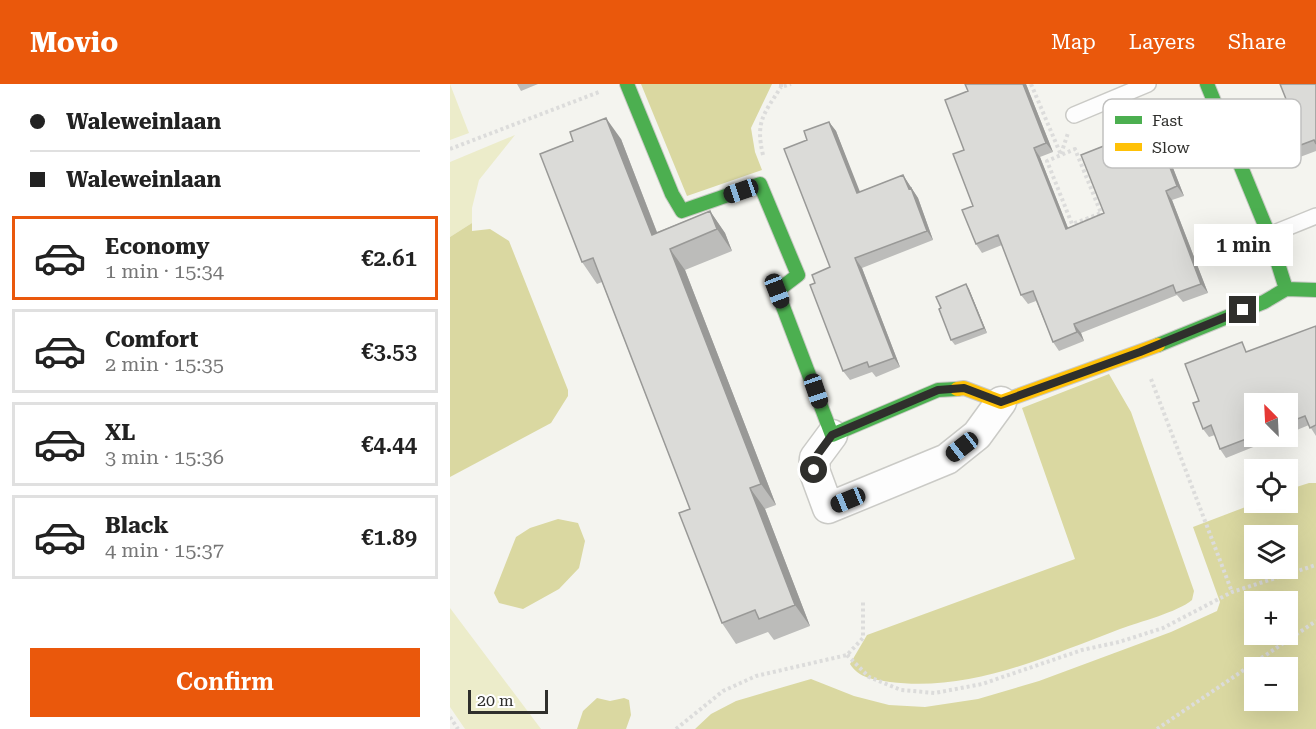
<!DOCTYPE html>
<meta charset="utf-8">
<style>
:root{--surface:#fff;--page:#f2f2f2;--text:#222;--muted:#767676;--line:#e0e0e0;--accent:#ea580c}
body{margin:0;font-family:"Roboto Serif",serif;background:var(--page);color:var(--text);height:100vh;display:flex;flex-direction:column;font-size:22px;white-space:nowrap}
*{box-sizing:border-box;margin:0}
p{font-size:20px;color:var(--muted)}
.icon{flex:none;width:33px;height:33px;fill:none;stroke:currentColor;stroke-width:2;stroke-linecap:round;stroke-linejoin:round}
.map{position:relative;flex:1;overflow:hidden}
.panel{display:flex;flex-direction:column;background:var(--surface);width:450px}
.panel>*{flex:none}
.guide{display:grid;align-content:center;height:132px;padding:0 30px;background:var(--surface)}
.needle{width:39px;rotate:336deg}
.fabs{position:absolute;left:794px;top:309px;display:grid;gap:12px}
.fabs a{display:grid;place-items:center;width:54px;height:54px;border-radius:0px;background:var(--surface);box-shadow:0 6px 24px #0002;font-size:30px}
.scale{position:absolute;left:18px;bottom:15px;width:80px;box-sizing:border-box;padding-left:6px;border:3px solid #2f2f2c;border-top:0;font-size:16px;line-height:21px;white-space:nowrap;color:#2f2f2c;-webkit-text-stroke:4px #fff;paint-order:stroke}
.end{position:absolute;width:27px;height:27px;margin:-14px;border:8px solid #2f2f2c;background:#fff;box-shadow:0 0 0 3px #fff}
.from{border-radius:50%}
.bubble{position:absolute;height:42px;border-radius:0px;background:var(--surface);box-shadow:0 6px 24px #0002;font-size:20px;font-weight:600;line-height:42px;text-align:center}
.car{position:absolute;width:18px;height:36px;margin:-18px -9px;border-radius:8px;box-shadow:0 0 4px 2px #0007;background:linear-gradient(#222 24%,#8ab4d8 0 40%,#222 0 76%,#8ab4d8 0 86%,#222 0)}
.guide b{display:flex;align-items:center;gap:21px;height:57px;font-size:22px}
.guide b+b{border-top:2px solid var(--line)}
.guide i{width:15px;height:15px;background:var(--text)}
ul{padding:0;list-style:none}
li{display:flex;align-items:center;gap:18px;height:84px;margin:0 12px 9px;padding:0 18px;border:3px solid var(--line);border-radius:0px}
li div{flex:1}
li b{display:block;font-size:22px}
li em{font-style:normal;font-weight:600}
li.selected{border-color:var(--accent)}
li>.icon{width:54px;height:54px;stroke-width:1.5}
.action{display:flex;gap:12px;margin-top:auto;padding:12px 30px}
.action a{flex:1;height:69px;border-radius:0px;background:var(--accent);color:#fff;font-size:24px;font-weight:600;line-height:69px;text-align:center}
header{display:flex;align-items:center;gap:36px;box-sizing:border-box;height:84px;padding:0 30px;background:var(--accent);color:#fff}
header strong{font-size:28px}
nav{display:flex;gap:33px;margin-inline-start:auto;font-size:21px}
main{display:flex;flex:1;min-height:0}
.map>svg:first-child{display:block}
</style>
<header>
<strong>Movio</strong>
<nav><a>Map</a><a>Layers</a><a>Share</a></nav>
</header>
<main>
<section class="panel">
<div class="guide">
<b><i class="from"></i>Waleweinlaan</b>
<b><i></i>Waleweinlaan</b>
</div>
<ul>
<li class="selected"><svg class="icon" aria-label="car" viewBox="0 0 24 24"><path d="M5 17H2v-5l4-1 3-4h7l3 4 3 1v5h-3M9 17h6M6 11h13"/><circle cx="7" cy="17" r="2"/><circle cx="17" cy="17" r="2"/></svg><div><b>Economy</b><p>1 min · 15:34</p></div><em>€2.61</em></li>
<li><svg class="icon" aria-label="car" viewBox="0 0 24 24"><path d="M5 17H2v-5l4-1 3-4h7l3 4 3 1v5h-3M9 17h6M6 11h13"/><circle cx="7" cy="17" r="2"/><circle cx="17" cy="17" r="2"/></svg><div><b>Comfort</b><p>2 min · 15:35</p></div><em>€3.53</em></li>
<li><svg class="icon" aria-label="car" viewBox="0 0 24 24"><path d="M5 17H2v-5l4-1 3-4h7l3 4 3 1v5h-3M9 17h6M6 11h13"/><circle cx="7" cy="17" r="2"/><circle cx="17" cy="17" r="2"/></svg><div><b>XL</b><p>3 min · 15:36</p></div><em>€4.44</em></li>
<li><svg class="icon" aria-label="car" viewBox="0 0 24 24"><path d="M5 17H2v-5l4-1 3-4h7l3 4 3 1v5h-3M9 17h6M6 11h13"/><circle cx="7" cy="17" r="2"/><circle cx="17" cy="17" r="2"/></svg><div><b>Black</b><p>4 min · 15:37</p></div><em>€1.89</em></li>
</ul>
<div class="action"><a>Confirm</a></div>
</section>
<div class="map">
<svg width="866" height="645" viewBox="0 0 866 645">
<rect width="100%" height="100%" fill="#f4f4ef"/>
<path fill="#ececca" d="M 0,0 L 19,49 L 0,56 Z
M 65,51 L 29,96 L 22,124 L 22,139 L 0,153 L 0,78 Z
M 0,524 L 91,645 L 15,645 L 0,623 Z"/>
<path fill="#dad8a1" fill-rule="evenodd" d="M 191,0 L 322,0 L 301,44 L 305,68 L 312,86 L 237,112 Z
M 22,139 L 22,147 L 40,145 L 59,157 L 118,306 L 118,312 L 101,339 L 0,393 L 0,153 Z
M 659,290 L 681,328 L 744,507 L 742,516 C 728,528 689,538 670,545 C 596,573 520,608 440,598 C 423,595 410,595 400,580 L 417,551 L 625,475 L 572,324 Z
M 859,399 L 866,399 L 866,645 L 245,645 L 261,630 L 286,617 L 361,595 L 404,612 L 439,621 L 475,623 L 528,615 L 589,597 L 721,548 L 767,527 L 770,518 L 743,443 L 806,419 L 837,418 L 837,406 ZM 804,452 L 837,452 L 837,484 L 804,484 ZM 804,518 L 837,518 L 837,550 L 804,550 ZM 804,584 L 837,584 L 837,616 L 804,616 Z
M 108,435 L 128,439 L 135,457 L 129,484 L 109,505 L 73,525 L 49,519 L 44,509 L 66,453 L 80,444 Z
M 147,614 L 160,617 L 174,614 L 179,616 L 181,631 L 176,645 L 127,645 L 133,627 Z"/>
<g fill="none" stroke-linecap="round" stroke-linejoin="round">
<defs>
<path id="lane" d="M 624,31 L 698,0
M 819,151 L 866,132"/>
<path id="street" d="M 382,351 L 365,374 L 364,386 L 378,424 L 497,375 L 527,351 L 551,318"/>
<path id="fast" d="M 177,0 L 222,110 L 232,127 L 310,100 L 348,191 L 327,207 L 382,351 L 488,306 L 507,305
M 757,0 L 819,151 L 836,205
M 708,261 L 814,218 L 836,205 L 866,206"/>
<path id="slow" d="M 507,305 L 514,304 L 551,318 L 708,261"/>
</defs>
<use href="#lane" stroke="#cacac6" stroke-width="18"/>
<use href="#street" stroke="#cacac6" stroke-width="33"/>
<use href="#fast" stroke="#cacac6" stroke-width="16"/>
<use href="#slow" stroke="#cacac6" stroke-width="16"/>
<path stroke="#dcdcdb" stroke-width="4" stroke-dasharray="3 3" stroke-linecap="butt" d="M 331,0 L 331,3 L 341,0
M 581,0 L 611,71
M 0,65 L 149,8
M 611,70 L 618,49
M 313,71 C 305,37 314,30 331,3
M 636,135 L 651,129 L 625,65 L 597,77 L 622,140 L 636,135 L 639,141
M 701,295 L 782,508
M 397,571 L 419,593 L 451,606 L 485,609 L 532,600 L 632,566 L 669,558 L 713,544 L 782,508 L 866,481
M 0,633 L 8,645
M 226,645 L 273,607 L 306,592 L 397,571 L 413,554 L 413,517
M 707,645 L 866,537"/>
<use href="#lane" stroke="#fdfdfd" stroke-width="15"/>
<use href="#street" stroke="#fdfdfd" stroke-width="30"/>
<use href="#fast" stroke="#4caf50" stroke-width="14"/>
<use href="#slow" stroke="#ffc107" stroke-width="14"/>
</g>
<path fill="#bcbcba" d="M 67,0 L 88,0 L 71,7 Z
M 515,0 L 576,0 L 603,68 L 590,73 L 618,144 L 654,129 L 707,43 L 734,112 L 722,116 L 758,209 L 733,218 L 727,211 L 707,219 L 631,249 L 634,257 L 609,267 L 603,258 L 586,217 L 578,220 L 571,211 L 552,161 L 532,169 L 526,160 L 523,122 L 514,66 L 518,7 Z
M 866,0 L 866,67 L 826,82 L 819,73 L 842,30 Z
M 379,38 L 386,47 L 409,108 L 453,91 L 468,114 L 483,156 L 412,184 L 450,283 L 426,293 L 422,288 L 400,296 L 393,287 L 365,199 L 380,183 L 357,56 Z
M 171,55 L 207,148 L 260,127 L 275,149 L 282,167 L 235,186 L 326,421 L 315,425 L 360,542 L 324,556 L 318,548 L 286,560 L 272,539 L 240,425 L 152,198 L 147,200 L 132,178 Z
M 516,200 L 519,205 L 537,249 L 505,261 L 501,256 Z
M 866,242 L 866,352 L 859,341 L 837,350 L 837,320 L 804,320 L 804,352 L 831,352 L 776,374 L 770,365 L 765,351 L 759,353 L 753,345 L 749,317 L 799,268 Z"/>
<path fill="#999997" d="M 573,0 L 576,0 L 603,68 L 596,59 Z
M 156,34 L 171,55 L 216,172 L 202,151 Z
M 701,34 L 707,43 L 734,112 L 727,102 Z
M 379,38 L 386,47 L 414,118 L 407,109 Z
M 584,64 L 590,73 L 622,154 L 616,145 Z
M 453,91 L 468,114 L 483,156 L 477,147 Z
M 716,107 L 722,116 L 758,209 L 751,200 Z
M 260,127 L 275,149 L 282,167 L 267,145 Z
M 220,165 L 235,186 L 326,421 L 311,400 Z
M 405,174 L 412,184 L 450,283 L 444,274 Z
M 516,200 L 519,205 L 537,249 L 534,244 Z
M 624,240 L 631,249 L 634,257 L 627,248 Z
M 300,404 L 315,425 L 360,542 L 345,521 Z"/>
<path fill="#dbdbd8" stroke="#999997" stroke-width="1.5" d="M 515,0 L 573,0 L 596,59 L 584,64 L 616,145 L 654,129 L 631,71 L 679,52 L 675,44 L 701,34 L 727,102 L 716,107 L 751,200 L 726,209 L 723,201 L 701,210 L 624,240 L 627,248 L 603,258 L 583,207 L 571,211 L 548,151 L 526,160 L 512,126 L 523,122 L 503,70 L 514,66 L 495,16 L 518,7 Z
M 830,0 L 866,0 L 866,60 L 864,56 L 819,73 L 808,43 L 842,30 Z
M 156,34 L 202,151 L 260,127 L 267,145 L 220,165 L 311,400 L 300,404 L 345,521 L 309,535 L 305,526 L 272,539 L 229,429 L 240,425 L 143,174 L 132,178 L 90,70 L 123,57 L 120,48 Z
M 379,38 L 407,109 L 453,91 L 459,105 L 461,104 L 477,147 L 405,174 L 444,274 L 419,283 L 417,278 L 393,287 L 360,201 L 365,199 L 362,191 L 380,183 L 334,65 L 357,56 L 354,47 Z
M 516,200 L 534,244 L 501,256 L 489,225 L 491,224 L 486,213 Z
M 866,242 L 866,341 L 860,344 L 855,332 L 837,339 L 837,320 L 804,320 L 804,352 L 770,365 L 761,341 L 753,345 L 743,319 L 749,317 L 735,280 L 792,258 L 796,268 Z"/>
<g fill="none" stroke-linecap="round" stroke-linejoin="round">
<path stroke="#2f2f2c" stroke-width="8" d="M 364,386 L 365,374 L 382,351 L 488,306 L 514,304 L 551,318 L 690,268 L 793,226"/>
</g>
<rect x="653" y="15" width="198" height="69" rx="9" fill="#fff" stroke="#c1c1c0" stroke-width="1.5"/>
<rect x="665" y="32" width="27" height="8" fill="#4caf50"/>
<rect x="665" y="59" width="27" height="8" fill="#ffc107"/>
<g font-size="16" fill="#2f2f2c">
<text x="702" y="42">Fast</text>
<text x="702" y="69">Slow</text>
</g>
</svg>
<div class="fabs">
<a><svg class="needle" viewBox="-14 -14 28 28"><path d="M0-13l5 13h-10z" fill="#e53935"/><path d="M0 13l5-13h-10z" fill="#767676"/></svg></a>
<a><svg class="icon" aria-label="locate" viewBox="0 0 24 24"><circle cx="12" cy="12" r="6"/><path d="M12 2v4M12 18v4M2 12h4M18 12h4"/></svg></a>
<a><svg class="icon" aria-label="layers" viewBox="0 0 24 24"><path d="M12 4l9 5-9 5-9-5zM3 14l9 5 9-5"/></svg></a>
<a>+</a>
<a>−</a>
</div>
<div class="scale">20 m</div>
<i class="end from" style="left:364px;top:386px"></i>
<i class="end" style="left:793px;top:226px"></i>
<div class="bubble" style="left:744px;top:140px;width:99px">1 min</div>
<i class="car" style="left:291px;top:107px;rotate:251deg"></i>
<i class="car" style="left:327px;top:207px;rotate:159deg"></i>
<i class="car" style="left:366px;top:307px;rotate:161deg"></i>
<i class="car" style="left:512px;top:363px;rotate:232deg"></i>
<i class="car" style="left:398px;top:416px;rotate:248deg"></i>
</div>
</main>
